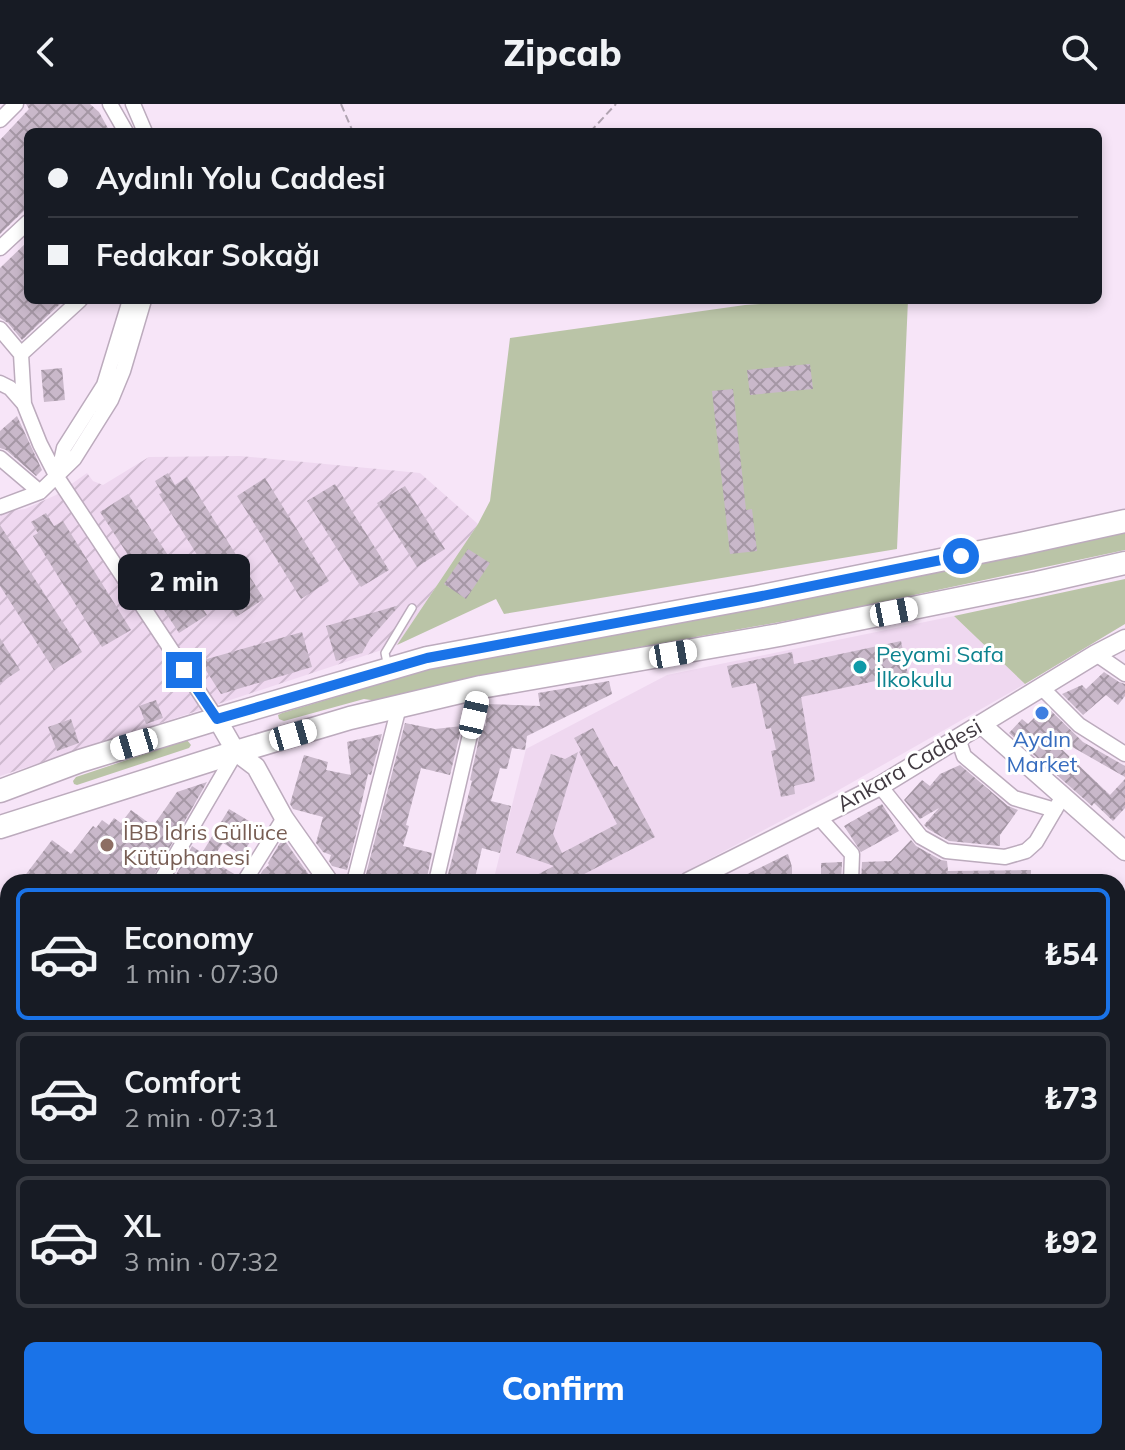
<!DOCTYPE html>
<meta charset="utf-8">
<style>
:root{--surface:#171b24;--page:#20242c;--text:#f1f3f6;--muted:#9ea1a6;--line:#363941;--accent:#1a73e8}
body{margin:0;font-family:Mulish,sans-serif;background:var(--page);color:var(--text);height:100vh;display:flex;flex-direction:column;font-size:30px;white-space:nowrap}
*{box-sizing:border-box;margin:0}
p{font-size:26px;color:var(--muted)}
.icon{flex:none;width:44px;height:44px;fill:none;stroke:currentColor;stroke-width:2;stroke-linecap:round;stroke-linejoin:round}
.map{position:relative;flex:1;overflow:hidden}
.sheet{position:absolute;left:0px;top:770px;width:1126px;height:576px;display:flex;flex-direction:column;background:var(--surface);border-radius:24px 24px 0 0;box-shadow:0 4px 12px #0003}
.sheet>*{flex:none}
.guide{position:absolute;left:24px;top:24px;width:1078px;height:176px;border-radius:12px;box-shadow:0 4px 12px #0003;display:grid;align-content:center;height:176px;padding:0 24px;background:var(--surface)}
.end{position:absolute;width:36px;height:36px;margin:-18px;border:10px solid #1a73e8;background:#fff;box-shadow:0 0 0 4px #fff}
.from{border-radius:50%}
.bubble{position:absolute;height:56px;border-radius:12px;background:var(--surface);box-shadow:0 4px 12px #0003;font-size:26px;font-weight:800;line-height:56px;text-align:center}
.car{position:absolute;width:24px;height:48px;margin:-24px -12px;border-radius:10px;box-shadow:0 0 6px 2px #0007;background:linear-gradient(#fff 24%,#345 0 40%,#fff 0 76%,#345 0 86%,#fff 0)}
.guide b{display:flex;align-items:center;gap:28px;height:76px;font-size:30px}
.guide b+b{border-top:2px solid var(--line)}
.guide i{width:20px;height:20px;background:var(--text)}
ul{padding:14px 0 0;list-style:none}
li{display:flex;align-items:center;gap:24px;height:132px;margin:0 16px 12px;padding:0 8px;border:4px solid var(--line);border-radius:12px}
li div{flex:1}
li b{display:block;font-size:30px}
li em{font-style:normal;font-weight:800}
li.selected{border-color:var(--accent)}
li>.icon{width:72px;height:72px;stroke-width:1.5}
.primary-button{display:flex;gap:16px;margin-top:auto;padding:16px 24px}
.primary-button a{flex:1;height:92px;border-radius:12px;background:var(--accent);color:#fff;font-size:32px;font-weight:800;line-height:92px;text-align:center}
header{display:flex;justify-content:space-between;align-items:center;height:104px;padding:0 24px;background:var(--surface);font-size:36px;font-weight:800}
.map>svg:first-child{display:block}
</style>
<header><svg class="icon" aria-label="back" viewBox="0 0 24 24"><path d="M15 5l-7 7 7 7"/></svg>Zipcab<svg class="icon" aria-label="search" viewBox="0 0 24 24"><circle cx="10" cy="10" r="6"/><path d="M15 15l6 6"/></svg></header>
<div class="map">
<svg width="1125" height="1346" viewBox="0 0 1125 1346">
<defs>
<pattern id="industrial-furrows" width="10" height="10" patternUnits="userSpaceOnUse" patternTransform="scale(2)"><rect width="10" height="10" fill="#efd8f0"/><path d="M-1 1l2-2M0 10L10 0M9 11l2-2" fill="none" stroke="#cebacf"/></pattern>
<pattern id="building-cross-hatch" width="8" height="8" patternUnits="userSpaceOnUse" patternTransform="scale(2)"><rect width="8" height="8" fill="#c9b8ca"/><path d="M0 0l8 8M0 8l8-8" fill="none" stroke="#a597a5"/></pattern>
</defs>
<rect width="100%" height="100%" fill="#f7e5f8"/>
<path fill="#efd8f0" d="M 954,512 L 1025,580 L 830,691 L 666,778 L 493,778 L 526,645 L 667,571 Z
M 0,825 L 8,833 L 8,928 L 0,938 Z"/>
<path fill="url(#industrial-furrows)" d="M 240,352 L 420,369 L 478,420 L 397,541 L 0,672 L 0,408 L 25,405 L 56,391 L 87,369 L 93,377 L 103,381 L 149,353 Z"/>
<path fill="#bac4a7" d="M 817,196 L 908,196 L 897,445 L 504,510 L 496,495 L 397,541 L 478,420 L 490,397 L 510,234 L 745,201 Z
M 1125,424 L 1125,446 L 830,509 L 467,574 L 378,597 L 364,595 L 284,617 L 279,615 L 278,611 L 282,609 L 443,561 Z
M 1125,475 L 1125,520 L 1025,580 L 954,512 Z
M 187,636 L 191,641 L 189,644 L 77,681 L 74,680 L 73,677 L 76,673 Z"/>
<path fill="url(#building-cross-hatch)" d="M 26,0 L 90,0 L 99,8 L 110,28 L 28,28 L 28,103 L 0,130 L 0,36 L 29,5 Z
M 28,137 L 28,196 L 57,196 L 60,200 L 22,236 L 8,219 L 0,214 L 0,164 Z
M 810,260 L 813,285 L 750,291 L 747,266 Z
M 62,264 L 65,296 L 44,298 L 41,266 Z
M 733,285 L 746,406 L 752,405 L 757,447 L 730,450 L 712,287 Z
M 17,312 L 42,366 L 36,372 L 6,346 L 0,344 L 0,327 Z
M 168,369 L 175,381 L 187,373 L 264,495 L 236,513 L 159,390 L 162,389 L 155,377 Z
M 265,374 L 329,477 L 301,495 L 237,392 Z
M 335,380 L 389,466 L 361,483 L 307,397 Z
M 405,382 L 445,445 L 417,463 L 377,399 Z
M 128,390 L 207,511 L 179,529 L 100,408 Z
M 46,409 L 54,422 L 63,417 L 131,526 L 102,543 L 33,432 L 38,429 L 31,418 Z
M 0,421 L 82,548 L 54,566 L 0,482 Z
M 468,445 L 490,459 L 466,495 L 444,480 Z
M 400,501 L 370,535 L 362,549 L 336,557 L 326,522 Z
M 302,528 L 312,563 L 221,590 L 200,557 Z
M 0,534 L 20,566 L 0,579 Z
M 901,537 L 908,570 L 801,593 L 815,677 L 794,682 L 795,690 L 781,693 L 771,647 L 776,646 L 771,624 L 766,625 L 756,579 L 732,584 L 727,562 L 792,548 L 794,560 Z
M 1104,568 L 1119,578 L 1125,580 L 1125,592 L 1118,601 L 1106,591 L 1083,611 L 1062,590 L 1082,581 L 1086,585 Z
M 609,577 L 612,590 L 527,632 L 525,646 L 512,644 L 507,665 L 500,664 L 491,697 L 511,702 L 500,749 L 482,744 L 474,778 L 446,778 L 472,677 L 470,676 L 482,621 L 486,622 L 487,600 L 540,602 L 538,589 Z
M 156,596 L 163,614 L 146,620 L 139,602 Z
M 1046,602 L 1083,638 L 1125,662 L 1125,673 L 1053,632 L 1051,635 L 1110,691 L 1125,675 L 1125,704 L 1113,717 L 1094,699 L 1092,702 L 1009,629 L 1022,615 L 1028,620 Z
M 71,615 L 79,639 L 57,647 L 48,623 Z
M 405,619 L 435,625 L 462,622 L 450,671 L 421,664 L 406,721 L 409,722 L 403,742 L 432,749 L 426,778 L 364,778 Z
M 593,624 L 614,663 L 617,662 L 655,733 L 569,778 L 523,778 L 554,762 L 516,749 L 551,650 L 565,655 L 578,648 L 553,730 L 562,749 L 617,720 L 579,648 L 581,646 L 574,634 Z
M 382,630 L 371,671 L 368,670 L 359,710 L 361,711 L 347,766 L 332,762 L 329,757 L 331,751 L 323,748 L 316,739 L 323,713 L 293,705 L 290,700 L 304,651 L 328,658 L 326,666 L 351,671 L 347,638 Z
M 960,661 L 1008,702 L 1018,706 L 1000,731 L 1000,742 L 949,737 L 928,725 L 924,721 L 939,704 L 920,715 L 904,696 L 922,676 L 930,682 L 940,670 Z
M 207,678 L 150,778 L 20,778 L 52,736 L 71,750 L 93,722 L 96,724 L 102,716 L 109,721 L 114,714 L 121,719 L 131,706 L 153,722 L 177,688 Z
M 882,700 L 899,727 L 861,748 L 844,722 Z
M 229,705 L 259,723 L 242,751 L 223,739 L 211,756 L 236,771 L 234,778 L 172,778 L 192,742 L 202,749 Z
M 283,734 L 314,778 L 256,778 L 263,766 L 269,761 L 268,759 Z
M 911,736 L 916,742 L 941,756 L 947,757 L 948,767 L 1031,766 L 1031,778 L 861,778 L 862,758 L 891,757 Z
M 788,750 L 792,763 L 792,778 L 731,778 Z
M 842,758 L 841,778 L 821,778 L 821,759 Z"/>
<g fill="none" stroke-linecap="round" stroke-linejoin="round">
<defs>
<path id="service" d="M 388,563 L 385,549 L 412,504"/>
<path id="minor" d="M 110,0 L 126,28
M 133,0 L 145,28
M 0,16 L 16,0
M 0,144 L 28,118
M 0,225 L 21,250 L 24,300 L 40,340 L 57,373 L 217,615
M 21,250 L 80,196
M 0,279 L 10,284 L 24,300
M 0,354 L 40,388
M 58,371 L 64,344 L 104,281 L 130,196
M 0,403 L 40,388 L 74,355 L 111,296 L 123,267 L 144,196
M 1096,550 L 1125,570
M 1041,583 L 1079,621 L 1125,650
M 958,634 L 964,652 L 1014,694 L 1055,706
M 880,682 L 921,733 L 946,747 L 1005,753 L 1026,747 L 1036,738 L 1063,692
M 818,712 L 852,750 L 851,778
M 160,778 L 236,648
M 244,778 L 284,714
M 354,778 L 399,603
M 436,778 L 481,583
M 1118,800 L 1125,800
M 0,806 L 8,813
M 1118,882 L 1125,882
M 1118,966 L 1125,968
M 0,1001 L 8,990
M 0,1122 L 8,1111
M 0,1188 L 8,1195
M 237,1338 L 240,1346
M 339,1338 L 348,1346
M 443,1338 L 452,1346
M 584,1338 L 595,1346
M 701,1338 L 703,1346
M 809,1338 L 810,1346
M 866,1338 L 867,1346
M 950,1338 L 950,1346
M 176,1346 L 188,1338"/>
<path id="tertiary" d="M 217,615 L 236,648 L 256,663 L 284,714 L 329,778
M 981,620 L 1125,747
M 688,778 L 880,682 L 1096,550 L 1125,535
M 1118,955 L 1125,943
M 0,1251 L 8,1244
M 613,1338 L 616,1346
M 1003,1338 L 1003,1346"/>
<path id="primary" d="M 0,687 L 80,657 L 217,615 L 427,554 L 757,493 L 1020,440 L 1125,417
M 0,723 L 236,648 L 350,614 L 481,583 L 779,531 L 1037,479 L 1125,459"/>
</defs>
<use href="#service" stroke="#bcabbd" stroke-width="10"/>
<use href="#minor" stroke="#bcabbd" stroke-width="17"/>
<use href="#tertiary" stroke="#bcabbd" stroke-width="21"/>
<use href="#primary" stroke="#bcabbd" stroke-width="25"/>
<path stroke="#b0a3b1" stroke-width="2" stroke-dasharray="8 4" stroke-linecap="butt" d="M 341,0 L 353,28
M 590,28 L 616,0
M 1118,1092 L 1125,1083
M 1087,1346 L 1088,1338"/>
<use href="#service" stroke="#fff" stroke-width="7"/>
<use href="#minor" stroke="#fff" stroke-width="14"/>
<use href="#tertiary" stroke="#fff" stroke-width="18"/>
<use href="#primary" stroke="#fff" stroke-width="22"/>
</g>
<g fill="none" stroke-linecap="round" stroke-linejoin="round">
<path stroke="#1a73e8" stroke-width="10" d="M 184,566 L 217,615 L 427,554 L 757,493 L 961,452"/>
</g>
<circle fill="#0f9aa8" stroke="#fff" stroke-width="3" cx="860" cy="563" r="8"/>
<circle fill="#3f7fe0" stroke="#fff" stroke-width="3" cx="1042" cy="609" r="8"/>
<circle fill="#8d6e63" stroke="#fff" stroke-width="3" cx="107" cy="741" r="8"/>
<g text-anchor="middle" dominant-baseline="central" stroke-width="6" stroke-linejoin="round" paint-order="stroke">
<g font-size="22" fill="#0d838f" stroke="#fff" text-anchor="start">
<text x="876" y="550">Peyami Safa<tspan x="876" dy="25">İlkokulu</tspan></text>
</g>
<g font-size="22" fill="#366cbe" stroke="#fff">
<text x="1042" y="635">Aydın<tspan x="1042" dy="25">Market</tspan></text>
</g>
<g font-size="22" fill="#403940" stroke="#fff">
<text transform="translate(909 661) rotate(-30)">Ankara Caddesi</text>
</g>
<g font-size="22" fill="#785e54" stroke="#fff" text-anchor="start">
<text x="123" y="728">İBB İdris Güllüce<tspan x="123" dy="25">Kütüphanesi</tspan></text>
</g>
</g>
</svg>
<i class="end from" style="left:961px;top:452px"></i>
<i class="end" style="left:184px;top:566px"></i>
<div class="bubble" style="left:118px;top:450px;width:132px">2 min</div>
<i class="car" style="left:894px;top:508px;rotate:79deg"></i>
<i class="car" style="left:673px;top:550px;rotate:80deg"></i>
<i class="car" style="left:474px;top:611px;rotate:13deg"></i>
<i class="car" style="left:293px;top:631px;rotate:74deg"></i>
<i class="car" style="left:134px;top:640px;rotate:253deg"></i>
<div class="guide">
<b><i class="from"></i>Aydınlı Yolu Caddesi</b>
<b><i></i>Fedakar Sokağı</b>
</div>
<section class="sheet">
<ul>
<li class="selected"><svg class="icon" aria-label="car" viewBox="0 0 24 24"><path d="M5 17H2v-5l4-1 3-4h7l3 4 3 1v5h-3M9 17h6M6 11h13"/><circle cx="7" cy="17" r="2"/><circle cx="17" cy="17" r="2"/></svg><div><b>Economy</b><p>1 min · 07:30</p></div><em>₺54</em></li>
<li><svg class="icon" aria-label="car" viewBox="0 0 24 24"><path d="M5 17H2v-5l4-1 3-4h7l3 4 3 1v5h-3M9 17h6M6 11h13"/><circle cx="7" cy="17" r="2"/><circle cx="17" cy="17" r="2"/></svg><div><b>Comfort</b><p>2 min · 07:31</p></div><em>₺73</em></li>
<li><svg class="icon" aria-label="car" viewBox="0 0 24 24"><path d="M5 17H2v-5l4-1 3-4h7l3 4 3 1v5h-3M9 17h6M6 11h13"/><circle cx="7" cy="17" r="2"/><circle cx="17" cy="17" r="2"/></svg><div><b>XL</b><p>3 min · 07:32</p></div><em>₺92</em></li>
</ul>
<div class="primary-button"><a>Confirm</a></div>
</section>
</div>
